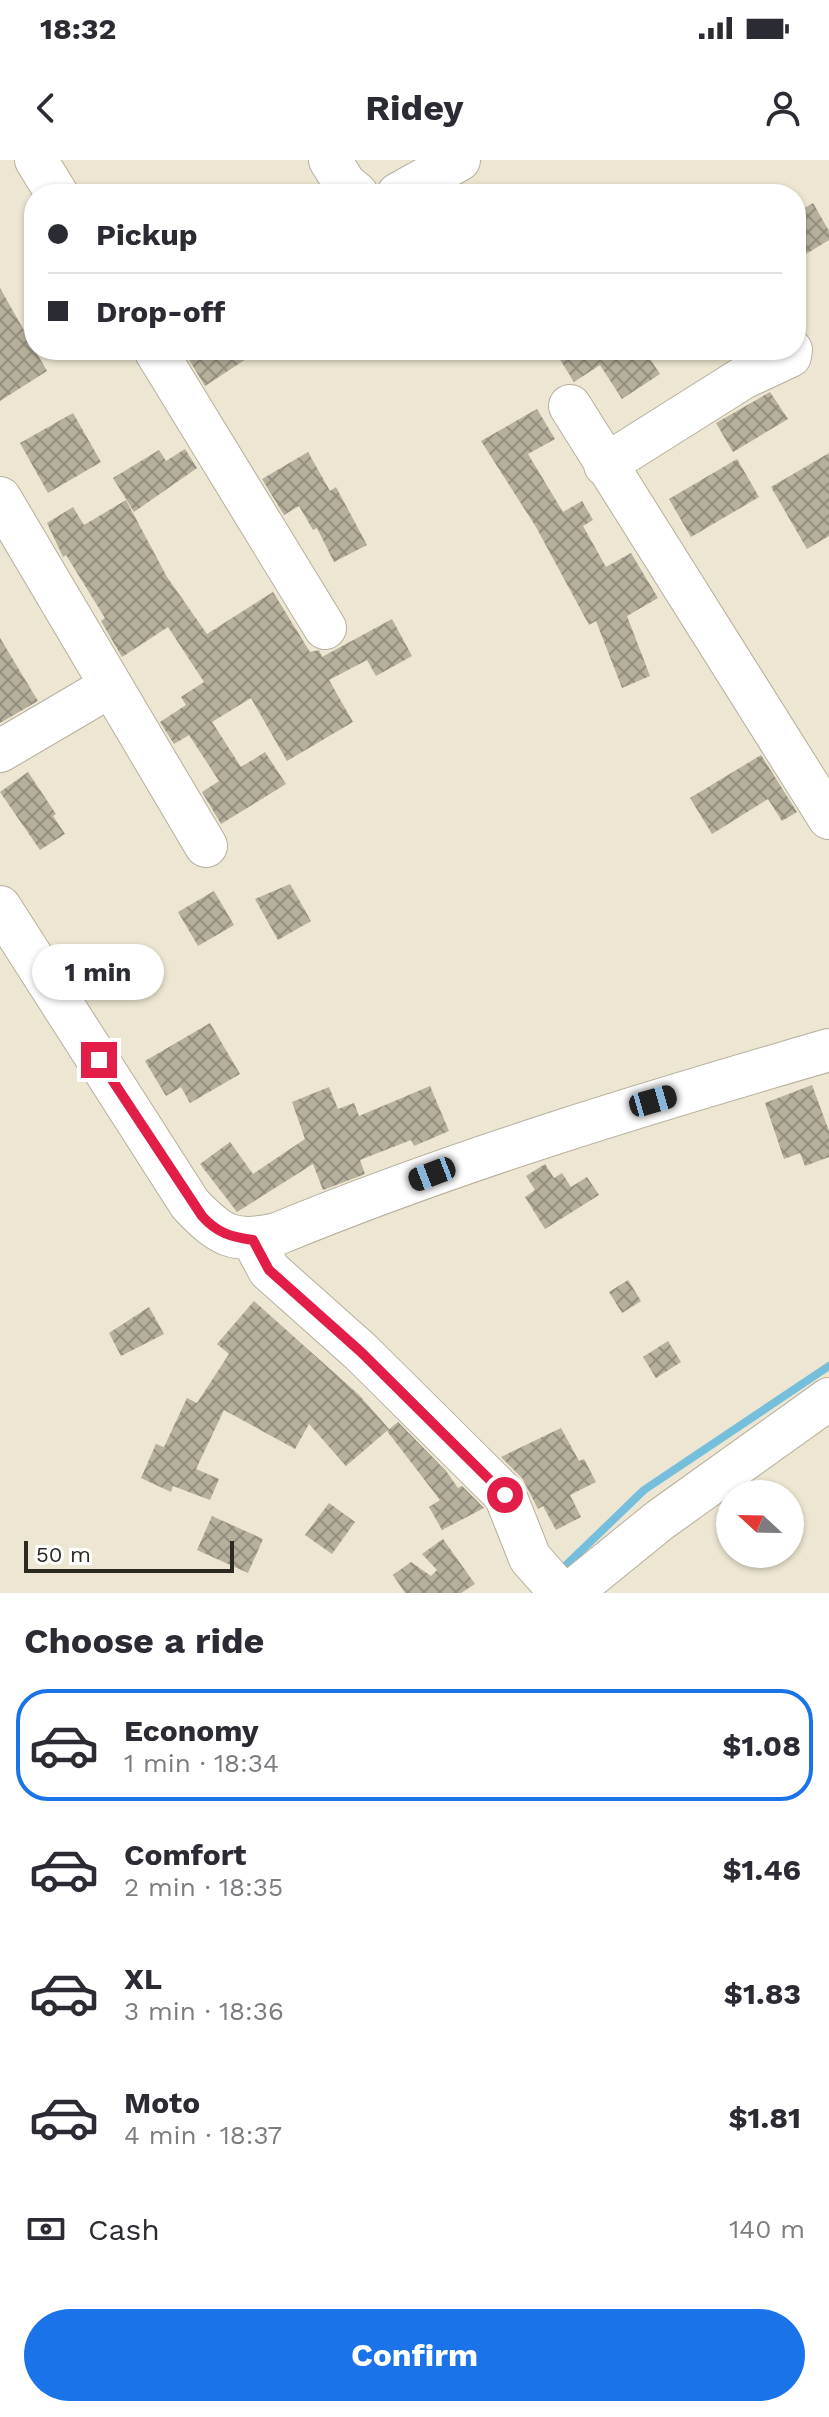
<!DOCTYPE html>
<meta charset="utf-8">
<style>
:root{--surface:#fff;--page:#f7f7f7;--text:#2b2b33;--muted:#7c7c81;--line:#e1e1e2;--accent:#1a73e8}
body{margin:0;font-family:"Work Sans",sans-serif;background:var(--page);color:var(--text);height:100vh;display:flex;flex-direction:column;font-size:30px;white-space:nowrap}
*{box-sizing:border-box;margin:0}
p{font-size:26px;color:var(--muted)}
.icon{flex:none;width:44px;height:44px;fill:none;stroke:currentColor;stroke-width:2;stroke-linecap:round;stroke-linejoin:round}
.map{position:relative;height:1433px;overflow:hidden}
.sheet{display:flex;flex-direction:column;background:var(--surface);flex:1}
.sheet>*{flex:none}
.hud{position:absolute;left:24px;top:24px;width:782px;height:176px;border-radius:32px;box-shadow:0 2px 6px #0004;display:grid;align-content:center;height:176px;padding:0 24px;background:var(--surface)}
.needle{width:52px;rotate:292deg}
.buttons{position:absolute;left:716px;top:1320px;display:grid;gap:16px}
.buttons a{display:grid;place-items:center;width:88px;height:88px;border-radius:50%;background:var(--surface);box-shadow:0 2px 6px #0004;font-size:40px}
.scale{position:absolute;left:24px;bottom:20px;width:210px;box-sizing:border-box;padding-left:8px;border:4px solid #2c2921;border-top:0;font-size:22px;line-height:28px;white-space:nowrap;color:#2c2921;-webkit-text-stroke:6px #fff;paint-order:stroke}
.end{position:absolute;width:36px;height:36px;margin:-18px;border:10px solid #e11d48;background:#fff;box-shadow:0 0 0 4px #fff}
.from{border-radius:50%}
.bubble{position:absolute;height:56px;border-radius:28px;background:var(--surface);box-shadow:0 2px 6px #0004;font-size:26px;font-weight:700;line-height:56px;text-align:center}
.car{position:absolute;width:24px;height:48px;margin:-24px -12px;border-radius:10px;box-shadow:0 0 6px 2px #0007;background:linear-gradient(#222 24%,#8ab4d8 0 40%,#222 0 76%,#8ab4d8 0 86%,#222 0)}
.hud b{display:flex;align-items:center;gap:28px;height:76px;font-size:30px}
.hud b+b{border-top:2px solid var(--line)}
.hud i{width:20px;height:20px;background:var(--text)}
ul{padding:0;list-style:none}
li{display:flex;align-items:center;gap:24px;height:112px;margin:0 16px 12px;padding:0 8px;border:4px solid transparent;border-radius:32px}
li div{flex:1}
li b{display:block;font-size:30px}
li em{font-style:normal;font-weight:700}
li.on{border-color:var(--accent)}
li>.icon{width:72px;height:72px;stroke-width:1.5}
h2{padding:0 24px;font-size:36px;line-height:96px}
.pay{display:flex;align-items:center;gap:20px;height:88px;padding:0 24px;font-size:30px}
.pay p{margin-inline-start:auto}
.action{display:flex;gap:16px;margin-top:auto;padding:16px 24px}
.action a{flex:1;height:92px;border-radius:48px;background:var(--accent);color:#fff;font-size:32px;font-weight:700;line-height:92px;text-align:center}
.status{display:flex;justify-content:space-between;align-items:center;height:56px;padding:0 40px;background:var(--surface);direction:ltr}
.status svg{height:22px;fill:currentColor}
header{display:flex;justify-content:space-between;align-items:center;height:104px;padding:0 24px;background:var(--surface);font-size:36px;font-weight:700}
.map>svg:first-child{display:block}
</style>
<div class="status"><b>18:32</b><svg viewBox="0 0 49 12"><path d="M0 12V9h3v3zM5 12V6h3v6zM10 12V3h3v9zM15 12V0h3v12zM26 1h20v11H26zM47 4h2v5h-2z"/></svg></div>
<header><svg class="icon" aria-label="back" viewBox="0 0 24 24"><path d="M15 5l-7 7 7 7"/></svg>Ridey<svg class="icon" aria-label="person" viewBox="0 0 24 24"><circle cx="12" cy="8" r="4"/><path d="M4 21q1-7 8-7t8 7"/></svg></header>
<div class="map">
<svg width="829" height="1433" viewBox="0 0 829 1433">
<defs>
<pattern id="building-cross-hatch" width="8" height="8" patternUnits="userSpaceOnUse" patternTransform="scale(2)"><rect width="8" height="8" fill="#b6af9c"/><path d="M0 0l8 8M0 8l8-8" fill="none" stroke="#948e7f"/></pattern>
</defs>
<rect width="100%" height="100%" fill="#ede6d2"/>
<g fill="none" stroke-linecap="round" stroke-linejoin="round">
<path stroke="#75bfdc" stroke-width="8" d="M 558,1413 L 644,1330 L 829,1206"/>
</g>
<path fill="url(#building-cross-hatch)" d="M 813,43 L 829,71 L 829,80 L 796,100 L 796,53 Z
M 0,128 L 47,211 L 0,241 Z
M 183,190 L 260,190 L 205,226 Z
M 554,190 L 644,190 L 660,214 L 622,239 L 600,205 L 574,222 Z
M 770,232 L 788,259 L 733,292 L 716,263 Z
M 537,249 L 555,279 L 528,294 L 563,352 L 582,341 L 593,360 L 583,366 L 606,407 L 631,393 L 658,438 L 627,456 L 650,516 L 622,528 L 596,461 L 589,465 L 536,367 L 481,281 Z
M 73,253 L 101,302 L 48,333 L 20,283 Z
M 185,289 L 197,308 L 134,352 L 113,318 L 159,290 L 166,301 Z
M 308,292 L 330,331 L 336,327 L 367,385 L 334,402 L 317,368 L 313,370 L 299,346 L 284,355 L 262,319 Z
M 829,293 L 829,376 L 807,389 L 771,327 Z
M 737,299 L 759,337 L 691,377 L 669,339 Z
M 126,340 L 167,417 L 207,474 L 273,432 L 310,492 L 319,490 L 322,497 L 392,459 L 412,496 L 376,516 L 367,500 L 329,520 L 353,562 L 287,601 L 251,538 L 212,562 L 241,607 L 265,592 L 286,624 L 221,664 L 202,632 L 219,621 L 189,575 L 174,584 L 160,562 L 186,545 L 181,537 L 204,522 L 168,467 L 122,497 L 101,461 L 105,458 L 66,395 L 63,397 L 47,363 L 73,347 L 84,365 Z
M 0,478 L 38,541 L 0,563 Z
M 761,595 L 797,652 L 782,661 L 768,639 L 712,674 L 690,638 Z
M 28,612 L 56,654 L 53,656 L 65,674 L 40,690 L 0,632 Z
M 290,724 L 311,761 L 278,780 L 255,739 Z
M 214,731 L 234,765 L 198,786 L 178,752 Z
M 210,863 L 240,914 L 190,943 L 181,927 L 166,936 L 145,901 Z
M 812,925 L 829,971 L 829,997 L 805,1006 L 800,993 L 784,999 L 765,943 Z
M 430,926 L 449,971 L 414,986 L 411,980 L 360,1000 L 365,1014 L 323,1030 L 313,1004 L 237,1052 L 200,1004 L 230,982 L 253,1014 L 305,979 L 292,942 L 329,927 L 338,949 L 354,943 L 359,956 Z
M 545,1004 L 554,1018 L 562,1013 L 571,1027 L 587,1017 L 599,1035 L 545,1069 L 525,1037 L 535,1030 L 526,1016 Z
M 628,1120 L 641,1141 L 622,1153 L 609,1132 Z
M 254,1141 L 359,1235 L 389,1269 L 346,1306 L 309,1264 L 295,1289 L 224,1250 L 196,1309 L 219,1319 L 210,1340 L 173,1326 L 171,1332 L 141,1318 L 156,1284 L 164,1287 L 187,1238 L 197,1243 L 229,1194 L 217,1184 Z
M 149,1147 L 164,1174 L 121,1196 L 109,1173 Z
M 668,1181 L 681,1202 L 656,1218 L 643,1197 Z
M 398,1262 L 446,1311 L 458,1328 L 462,1326 L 484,1348 L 442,1370 L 429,1347 L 440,1340 L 387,1271 Z
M 561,1268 L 579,1301 L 584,1299 L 596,1322 L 570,1335 L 581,1357 L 556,1370 L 543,1346 L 538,1349 L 522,1318 L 501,1297 Z
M 329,1343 L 355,1362 L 332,1394 L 305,1375 Z
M 212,1356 L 263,1379 L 248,1413 L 197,1390 Z
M 443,1379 L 475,1424 L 461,1433 L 405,1433 L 393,1415 L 411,1402 L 431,1416 L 437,1410 L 422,1394 Z"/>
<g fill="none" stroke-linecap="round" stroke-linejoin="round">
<defs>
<path id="minor" d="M 36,0 L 57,34
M 330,0 L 345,24 L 357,34
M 398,34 L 459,0
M 155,190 L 325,468
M 570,246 L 829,658
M 605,305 L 743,218 L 790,196 L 791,190
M 0,338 L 206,686
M 0,591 L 109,527
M 0,747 L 190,1044 C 220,1076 234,1084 277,1074 C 457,1000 643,944 829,890
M 253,1080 L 269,1110 L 361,1192 L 505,1335 L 530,1398 L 561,1433
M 570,1433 L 660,1360 L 829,1239"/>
</defs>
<use href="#minor" stroke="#b6af9c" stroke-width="44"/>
<use href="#minor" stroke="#fff" stroke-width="42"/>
</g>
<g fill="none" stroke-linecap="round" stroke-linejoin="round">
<path stroke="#e11d48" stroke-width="10" d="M 99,900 L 202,1056 C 217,1073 231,1077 253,1080 L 269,1110 L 361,1192 L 505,1335"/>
</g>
</svg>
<div class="buttons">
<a><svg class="needle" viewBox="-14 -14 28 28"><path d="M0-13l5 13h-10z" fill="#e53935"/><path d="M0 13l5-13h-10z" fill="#7c7c81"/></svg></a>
</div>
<div class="scale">50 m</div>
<i class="end from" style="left:505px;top:1335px"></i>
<i class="end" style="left:99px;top:900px"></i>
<div class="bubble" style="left:32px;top:784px;width:132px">1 min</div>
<i class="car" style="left:653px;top:941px;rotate:74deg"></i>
<i class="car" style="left:432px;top:1014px;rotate:249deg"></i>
<div class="hud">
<b><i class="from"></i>Pickup</b>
<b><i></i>Drop-off</b>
</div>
</div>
<section class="sheet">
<h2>Choose a ride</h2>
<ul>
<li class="on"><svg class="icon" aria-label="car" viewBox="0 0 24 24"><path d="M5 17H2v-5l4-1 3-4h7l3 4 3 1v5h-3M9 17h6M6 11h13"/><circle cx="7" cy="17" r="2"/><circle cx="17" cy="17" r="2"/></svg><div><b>Economy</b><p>1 min · 18:34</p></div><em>$1.08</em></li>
<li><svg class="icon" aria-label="car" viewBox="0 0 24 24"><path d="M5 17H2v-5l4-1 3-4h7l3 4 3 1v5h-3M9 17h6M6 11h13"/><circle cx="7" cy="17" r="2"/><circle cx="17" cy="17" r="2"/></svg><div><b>Comfort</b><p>2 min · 18:35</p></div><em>$1.46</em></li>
<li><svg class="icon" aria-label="car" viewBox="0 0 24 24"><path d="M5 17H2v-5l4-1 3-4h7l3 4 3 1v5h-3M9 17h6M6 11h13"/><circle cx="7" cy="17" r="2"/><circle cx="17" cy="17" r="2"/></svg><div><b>XL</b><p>3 min · 18:36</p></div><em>$1.83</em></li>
<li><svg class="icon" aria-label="car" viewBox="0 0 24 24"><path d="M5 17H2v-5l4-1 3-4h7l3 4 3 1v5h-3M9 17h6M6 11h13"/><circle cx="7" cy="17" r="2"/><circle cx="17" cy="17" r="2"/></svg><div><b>Moto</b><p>4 min · 18:37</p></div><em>$1.81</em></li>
</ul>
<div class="pay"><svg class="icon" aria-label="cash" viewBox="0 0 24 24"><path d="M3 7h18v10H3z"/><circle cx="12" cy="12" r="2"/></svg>Cash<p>140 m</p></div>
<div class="action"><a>Confirm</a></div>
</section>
